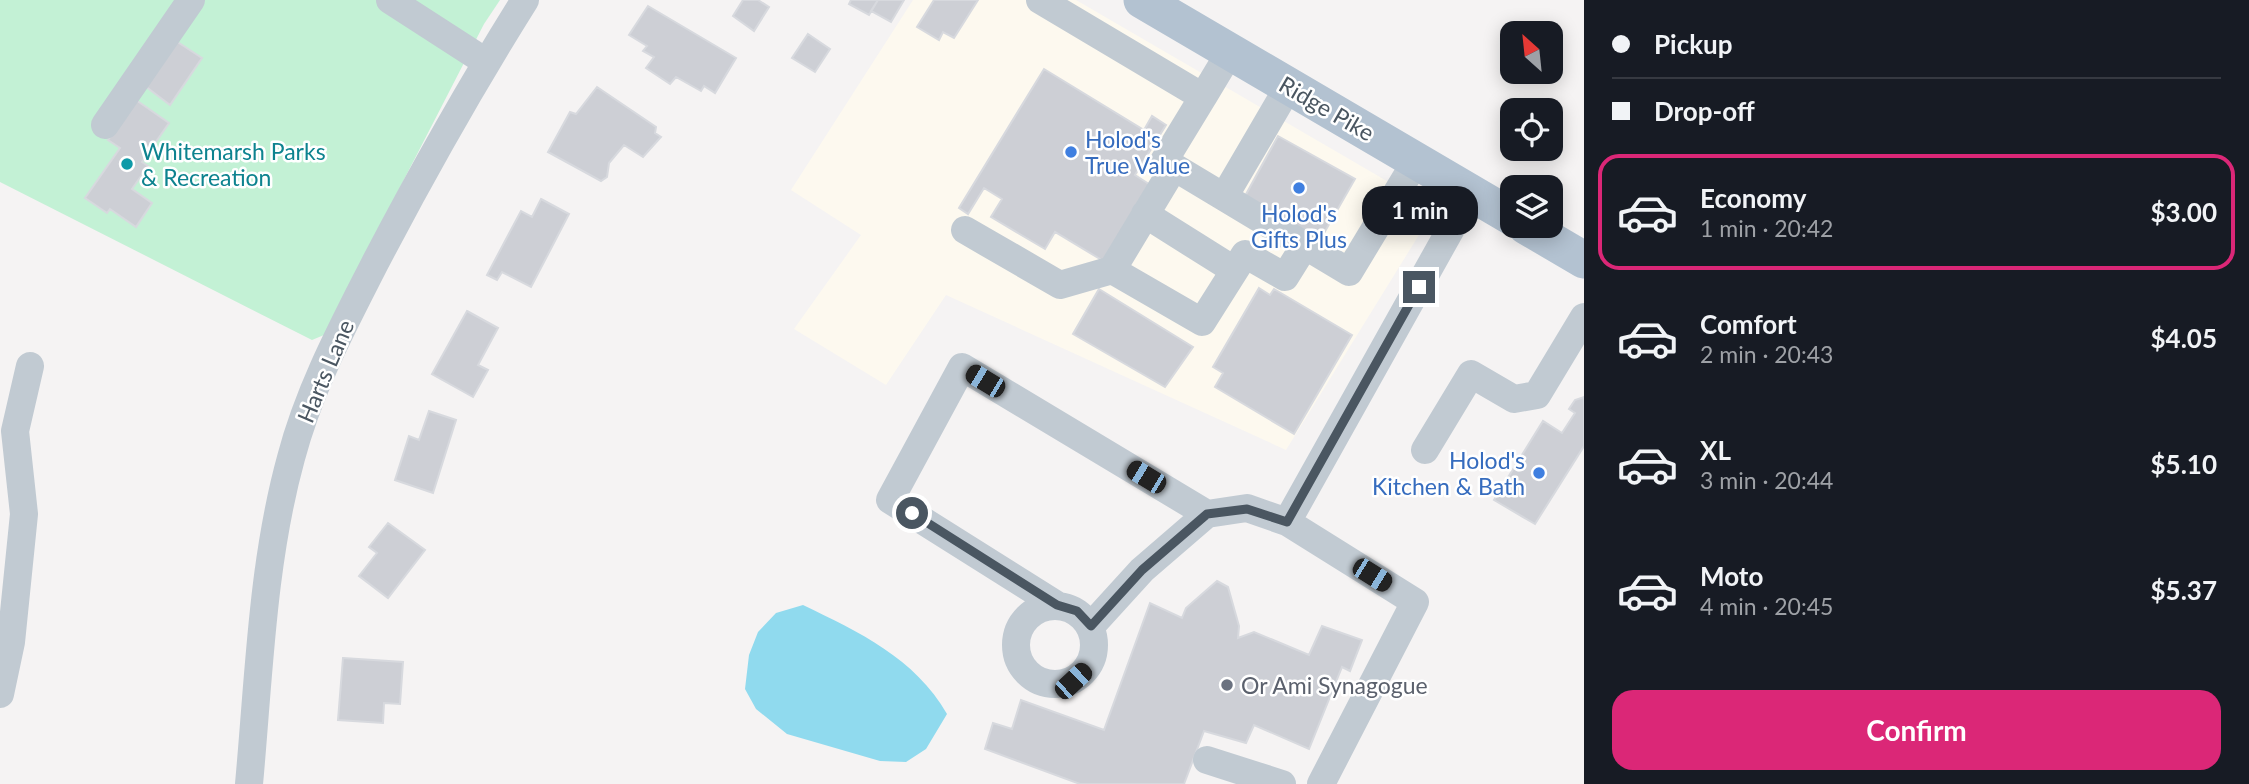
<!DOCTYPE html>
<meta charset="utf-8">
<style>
:root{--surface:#171b24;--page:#242831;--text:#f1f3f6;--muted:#9ea1a6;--line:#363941;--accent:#db2777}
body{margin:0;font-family:Lato,sans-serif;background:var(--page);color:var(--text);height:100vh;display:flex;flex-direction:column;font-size:26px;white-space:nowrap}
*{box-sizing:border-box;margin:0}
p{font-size:23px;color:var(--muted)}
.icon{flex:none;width:38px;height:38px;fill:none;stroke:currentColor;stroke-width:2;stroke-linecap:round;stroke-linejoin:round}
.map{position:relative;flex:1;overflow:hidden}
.side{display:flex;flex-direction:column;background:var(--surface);width:665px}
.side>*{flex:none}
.top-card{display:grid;align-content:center;height:154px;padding:0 28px;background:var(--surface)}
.needle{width:46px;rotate:333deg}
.buttons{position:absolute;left:1500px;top:21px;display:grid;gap:14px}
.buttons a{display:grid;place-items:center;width:63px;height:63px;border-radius:14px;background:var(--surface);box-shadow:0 4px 18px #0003;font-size:35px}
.end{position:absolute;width:32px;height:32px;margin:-16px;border:9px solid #4a5661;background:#fff;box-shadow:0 0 0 4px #fff}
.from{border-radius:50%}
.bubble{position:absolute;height:49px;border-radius:21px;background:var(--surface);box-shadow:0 4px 18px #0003;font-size:23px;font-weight:700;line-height:49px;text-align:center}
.car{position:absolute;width:21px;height:42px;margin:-21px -10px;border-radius:9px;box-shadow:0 0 5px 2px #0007;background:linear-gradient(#222 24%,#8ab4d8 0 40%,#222 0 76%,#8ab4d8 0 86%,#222 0)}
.top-card b{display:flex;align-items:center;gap:24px;height:66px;font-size:26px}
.top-card b+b{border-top:2px solid var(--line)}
.top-card i{width:18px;height:18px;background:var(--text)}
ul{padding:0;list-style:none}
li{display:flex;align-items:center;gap:21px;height:116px;margin:0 14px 10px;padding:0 14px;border:4px solid transparent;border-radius:21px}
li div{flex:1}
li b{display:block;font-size:26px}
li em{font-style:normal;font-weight:700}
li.on{border-color:var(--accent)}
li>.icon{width:63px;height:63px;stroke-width:1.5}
.action{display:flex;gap:14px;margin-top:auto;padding:14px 28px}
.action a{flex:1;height:80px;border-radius:21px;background:var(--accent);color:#fff;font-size:28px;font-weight:700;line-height:80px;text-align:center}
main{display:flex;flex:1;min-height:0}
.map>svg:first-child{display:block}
</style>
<main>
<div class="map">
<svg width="1584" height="784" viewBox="0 0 1584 784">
<rect width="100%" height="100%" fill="#f5f3f3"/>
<path fill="#fdf9ef" d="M 913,0 L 1076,0 L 1435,209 L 1286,450 L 946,295 L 886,385 L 794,329 L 861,235 L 791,190 Z"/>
<path fill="#c3f1d5" d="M 0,0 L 500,0 L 484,24 L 324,335 L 312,340 L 0,182 Z"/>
<path fill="#90daee" d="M 803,605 C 859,632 915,658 947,714 L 926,749 L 906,762 L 880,761 L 787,734 L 756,709 L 745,689 L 749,655 L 758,632 L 776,613 Z"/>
<path fill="#cdcfd5" stroke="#d7d9de" stroke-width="2" d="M 743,0 L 758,0 L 769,7 L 754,31 L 733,16 Z
M 851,0 L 878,0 L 869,15 L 849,4 Z
M 878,0 L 904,0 L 891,22 L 871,11 Z
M 934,0 L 978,0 L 954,38 L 943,32 L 939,40 L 917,27 Z
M 648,6 L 736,58 L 715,93 L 704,86 L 701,91 L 676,77 L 670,84 L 646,68 L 654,57 L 643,51 L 647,46 L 629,35 Z
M 808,34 L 830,49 L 815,72 L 792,58 Z
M 176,41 L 202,58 L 170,105 L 145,86 Z
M 1044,69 L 1144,130 L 1152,116 L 1166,125 L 1135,175 L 1152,186 L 1105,262 L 1055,232 L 1045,249 L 991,217 L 1002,199 L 984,188 L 968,214 L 959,208 Z
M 597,87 L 656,127 L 655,133 L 661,137 L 643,157 L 624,145 L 609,163 L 607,177 L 601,181 L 548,152 L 570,112 L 576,114 Z
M 136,100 L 169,123 L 142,162 L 148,166 L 132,189 L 152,203 L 136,227 L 110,209 L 107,213 L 85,198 L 120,148 L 108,140 Z
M 1278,136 L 1355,179 L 1319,242 L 1244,198 Z
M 541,199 L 569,214 L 531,287 L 502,272 L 497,280 L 487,275 L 521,211 L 532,217 Z
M 1259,288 L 1270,295 L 1274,289 L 1352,335 L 1294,434 L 1215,387 L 1223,373 L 1213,367 Z
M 1099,289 L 1193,347 L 1165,387 L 1073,334 Z
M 467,311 L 498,328 L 478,365 L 488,370 L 473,397 L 432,374 Z
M 1584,397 L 1584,446 L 1535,524 L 1494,500 L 1543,421 L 1562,433 L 1575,413 L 1569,409 L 1575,400 Z
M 429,411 L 456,420 L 433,493 L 395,480 L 409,436 L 419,440 Z
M 388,523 L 425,550 L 388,598 L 359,576 L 377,553 L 369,547 Z
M 1217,581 L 1228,587 L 1239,626 L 1238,638 L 1254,632 L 1309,655 L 1322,626 L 1362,640 L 1350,671 L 1342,667 L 1309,749 L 1254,725 L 1246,743 L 1204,731 L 1184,784 L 1080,784 L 985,749 L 993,723 L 1012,729 L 1021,700 L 1104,730 L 1150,603 L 1182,618 L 1186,608 Z
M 343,658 L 403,662 L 400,704 L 384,703 L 383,723 L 338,720 Z"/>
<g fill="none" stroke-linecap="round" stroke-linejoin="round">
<path stroke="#c1cad2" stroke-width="28" d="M 390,0 L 486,62
M 1040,0 L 1203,97 L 1164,161 L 1349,272 L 1416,161
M 1203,97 L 1230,52
M 105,125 L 191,0
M 1174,167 L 1112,270 L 1202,322 L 1245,254 L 1285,277 L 1305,245
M 1224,197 L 1289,86
M 1145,214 L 1234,270
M 965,230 L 1060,285 L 1112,270
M 1425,450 L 1471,374 L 1514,399 L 1537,395 L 1584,317
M 1287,522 L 1415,602 L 1321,784
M 1057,605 L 890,500 L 962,367 L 1207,514
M1016 645a39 39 0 1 1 78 0a39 39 0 1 1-78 0Z
M 1091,626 L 1142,570 L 1207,514 L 1247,508 L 1287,522 L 1471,193
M 0,694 L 11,642 L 24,514 L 15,431 L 30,366
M 1207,760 L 1282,784
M 249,784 C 259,676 262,563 291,458 C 309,389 343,326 375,263 C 422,173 471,86 525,0"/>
<path stroke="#b3c2d1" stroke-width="37" d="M 1142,0 L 1512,217
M 1526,226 L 1584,260"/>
</g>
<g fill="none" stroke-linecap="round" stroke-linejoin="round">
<path stroke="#4a5661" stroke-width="9" d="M 912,513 L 1057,605 L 1077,611 L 1091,626 L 1142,570 L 1207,514 L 1247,509 L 1287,522 L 1419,287"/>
</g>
<g fill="#3f7fe0" stroke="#fff" stroke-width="2.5">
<circle cx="1071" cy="152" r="7"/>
<circle cx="1299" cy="188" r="7"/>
<circle cx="1539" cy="473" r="7"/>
</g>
<circle fill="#0f9aa8" stroke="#fff" stroke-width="2.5" cx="127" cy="164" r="7"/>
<circle fill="#6b7280" stroke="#fff" stroke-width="2.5" cx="1227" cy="685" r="7"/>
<g text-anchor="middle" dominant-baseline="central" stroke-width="5" stroke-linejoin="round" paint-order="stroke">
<g font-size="23" fill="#4a5661" stroke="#fff">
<text transform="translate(1327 108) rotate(30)">Ridge Pike</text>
<text transform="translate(325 371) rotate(-67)">Harts Lane</text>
</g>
<g font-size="23" fill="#366cbe" stroke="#fff" text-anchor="start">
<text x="1085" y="139">Holod's<tspan x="1085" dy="26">True Value</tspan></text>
<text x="1299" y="213" text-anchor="middle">Holod's<tspan x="1299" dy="26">Gifts Plus</tspan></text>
<text x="1525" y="460" text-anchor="end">Holod's<tspan x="1525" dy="26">Kitchen &amp; Bath</tspan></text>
</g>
<g font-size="23" fill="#0d838f" stroke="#fff" text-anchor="start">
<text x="141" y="151">Whitemarsh Parks<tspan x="141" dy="26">&amp; Recreation</tspan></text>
</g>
<g font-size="23" fill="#5b616d" stroke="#fff" text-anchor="start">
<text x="1241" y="685">Or Ami Synagogue</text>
</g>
</g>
</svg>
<div class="buttons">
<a><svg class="needle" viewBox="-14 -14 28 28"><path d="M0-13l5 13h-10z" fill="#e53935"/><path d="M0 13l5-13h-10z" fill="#9ea1a6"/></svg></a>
<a><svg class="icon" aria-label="locate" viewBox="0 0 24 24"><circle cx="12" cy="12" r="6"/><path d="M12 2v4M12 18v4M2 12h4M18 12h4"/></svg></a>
<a><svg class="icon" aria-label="layers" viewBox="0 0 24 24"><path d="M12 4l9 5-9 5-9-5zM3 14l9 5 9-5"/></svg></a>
</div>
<i class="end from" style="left:912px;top:513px"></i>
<i class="end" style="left:1419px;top:287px"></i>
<div class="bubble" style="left:1362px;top:186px;width:116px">1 min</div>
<i class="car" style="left:985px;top:381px;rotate:301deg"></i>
<i class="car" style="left:1146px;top:477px;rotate:301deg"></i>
<i class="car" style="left:1372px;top:575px;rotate:122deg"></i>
<i class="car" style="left:1073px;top:681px;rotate:47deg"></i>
</div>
<section class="side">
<div class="top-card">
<b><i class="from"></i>Pickup</b>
<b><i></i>Drop-off</b>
</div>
<ul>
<li class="on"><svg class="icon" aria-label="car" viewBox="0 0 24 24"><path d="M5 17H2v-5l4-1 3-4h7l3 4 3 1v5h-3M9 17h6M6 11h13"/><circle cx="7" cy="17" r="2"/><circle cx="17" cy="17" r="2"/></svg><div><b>Economy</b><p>1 min · 20:42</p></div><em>$3.00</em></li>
<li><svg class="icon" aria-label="car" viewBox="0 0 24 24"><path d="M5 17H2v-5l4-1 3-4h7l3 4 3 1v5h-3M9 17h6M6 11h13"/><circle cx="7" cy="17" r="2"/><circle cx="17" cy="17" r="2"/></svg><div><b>Comfort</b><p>2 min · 20:43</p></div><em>$4.05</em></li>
<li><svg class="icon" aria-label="car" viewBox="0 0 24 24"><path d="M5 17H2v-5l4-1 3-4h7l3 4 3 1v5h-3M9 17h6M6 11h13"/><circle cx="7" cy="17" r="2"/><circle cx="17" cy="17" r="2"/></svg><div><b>XL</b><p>3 min · 20:44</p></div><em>$5.10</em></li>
<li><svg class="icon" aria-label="car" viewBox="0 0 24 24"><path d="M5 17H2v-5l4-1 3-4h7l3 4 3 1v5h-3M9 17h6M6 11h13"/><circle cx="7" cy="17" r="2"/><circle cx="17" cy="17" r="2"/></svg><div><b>Moto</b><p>4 min · 20:45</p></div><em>$5.37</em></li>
</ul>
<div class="action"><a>Confirm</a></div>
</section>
</main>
